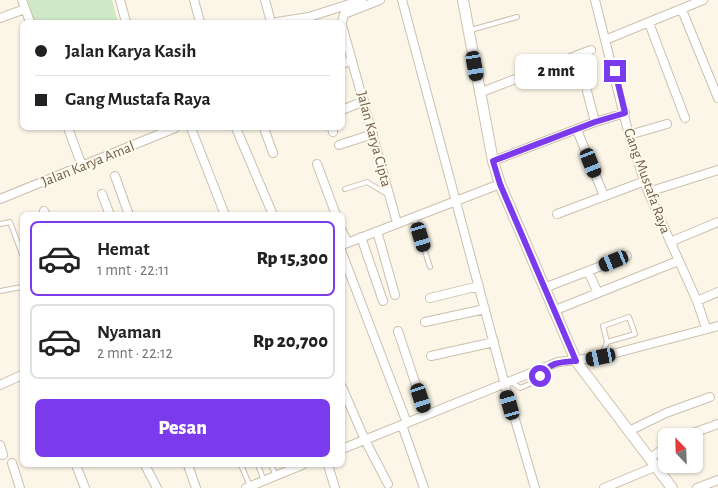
<!DOCTYPE html>
<html lang="id">
<meta charset="utf-8">
<style>
:root{--surface:#fff;--page:#f6f6f6;--text:#222;--muted:#767676;--line:#e0e0e0;--accent:#7c3aed}
body{margin:0;font-family:"Alegreya Sans",sans-serif;background:var(--page);color:var(--text);height:100vh;display:flex;flex-direction:column;font-size:19px;white-space:nowrap}
*{box-sizing:border-box;margin:0}
p{font-size:16px;color:var(--muted)}
.icon{flex:none;width:28px;height:28px;fill:none;stroke:currentColor;stroke-width:2;stroke-linecap:round;stroke-linejoin:round}
.map{position:relative;flex:1;overflow:hidden}
.details{position:absolute;left:20px;top:212px;width:325px;height:255px;display:flex;flex-direction:column;background:var(--surface);border-radius:8px;box-shadow:0 1px 4px #0004}
.details>*{flex:none}
.banner{position:absolute;left:20px;top:20px;width:325px;height:110px;border-radius:8px;box-shadow:0 1px 4px #0004;display:grid;align-content:center;height:110px;padding:0 15px;background:var(--surface)}
.needle{width:32px;rotate:337deg}
.buttons{position:absolute;left:658px;top:428px;display:grid;gap:10px}
.buttons a{display:grid;place-items:center;width:45px;height:45px;border-radius:8px;background:var(--surface);box-shadow:0 1px 4px #0004;font-size:25px}
.end{position:absolute;width:22px;height:22px;margin:-11px;border:6px solid #7c3aed;background:#fff;box-shadow:0 0 0 2px #fff}
.from{border-radius:50%}
.bubble{position:absolute;height:35px;border-radius:8px;background:var(--surface);box-shadow:0 1px 4px #0004;font-size:16px;font-weight:800;line-height:35px;text-align:center}
.car{position:absolute;width:15px;height:30px;margin:-15px -8px;border-radius:6px;box-shadow:0 0 4px 1px #0007;background:linear-gradient(#222 24%,#8ab4d8 0 40%,#222 0 76%,#8ab4d8 0 86%,#222 0)}
.banner b{display:flex;align-items:center;gap:18px;height:48px;font-size:19px}
.banner b+b{border-top:1px solid var(--line)}
.banner i{width:12px;height:12px;background:var(--text)}
ul{padding:9px 0 0;list-style:none}
li{display:flex;align-items:center;gap:15px;height:75px;margin:0 10px 8px;padding:0 5px;border:2px solid var(--line);border-radius:8px}
li div{flex:1}
li b{display:block;font-size:19px}
li em{font-style:normal;font-weight:800}
li.selected{border-color:var(--accent)}
li>.icon{width:45px;height:45px;stroke-width:1.5}
.action{display:flex;gap:10px;margin-top:auto;padding:10px 15px}
.action a{flex:1;height:58px;border-radius:8px;background:var(--accent);color:#fff;font-size:20px;font-weight:800;line-height:58px;text-align:center}
.map>svg:first-child{display:block}
</style>
<div class="map">
<svg width="718" height="488" viewBox="0 0 718 488">
<rect width="100%" height="100%" fill="#fbf6e7"/>
<path fill="#cfe9c6" d="M 26,0 L 112,0 L 118,22 L 34,22 Z"/>
<g fill="none" stroke-linecap="round" stroke-linejoin="round">
<defs>
<path id="service" d="M 471,30 L 517,17
M 345,189 L 367,182 L 387,194
M 414,217 L 430,267
M 0,224 L 10,222 L 22,254
M 0,291 L 22,287
M 601,357 L 607,342 L 603,326 L 629,317 L 635,334 L 607,342
M 514,380 L 514,384 L 520,388 L 532,383 L 546,368
M 241,465 L 250,486
M 258,465 L 264,481
M 271,465 L 276,476"/>
<path id="minor" d="M 22,0 L 30,22
M 120,0 L 126,22
M 194,0 L 200,22
M 265,0 L 271,22
M 402,0 L 505,385 L 535,488
M 595,0 L 629,135 L 648,192 L 697,301 L 706,328
M 682,10 L 718,98
M 0,18 L 25,9
M 277,22 L 309,17 L 362,0
M 342,22 L 344,14 L 380,0
M 649,23 L 685,118
M 342,25 L 397,223
M 605,40 L 703,0
M 342,64 L 352,60
M 587,91 L 595,122
M 479,93 L 591,50
M 342,110 L 364,101
M 68,128 L 82,166
M 191,128 L 225,215
M 236,128 L 273,215
M 264,128 L 273,153
M 332,128 L 333,132
M 577,130 L 604,196
M 629,135 L 667,124
M 339,145 L 373,134
M 493,161 L 595,122 L 625,113
M 317,164 L 336,215
M 115,176 L 129,215
M 648,192 L 718,170
M 102,194 L 110,215
M 0,199 L 175,128
M 44,211 L 46,215
M 557,214 L 645,181
M 342,231 L 348,243
M 377,231 L 395,295
M 361,237 L 383,301
M 670,242 L 718,222
M 342,245 L 500,184
M 342,253 L 407,423
M 588,271 L 598,293
M 544,288 L 627,256
M 430,298 L 479,286
M 697,301 L 718,292
M 553,311 L 678,261
M 425,322 L 485,309
M 398,331 L 426,415
M 431,356 L 494,342
M 0,385 L 22,375
M 342,387 L 365,440 L 388,484
M 402,425 L 424,488
M 629,431 L 666,413 L 710,397
M 685,436 L 718,424
M 0,445 L 3,455
M 342,449 L 558,362 L 601,357 L 718,326
M 650,458 L 666,447
M 12,463 L 20,488
M 76,465 L 85,488
M 145,465 L 157,488
M 188,465 L 196,488
M 328,465 L 335,488
M 246,488 L 302,465
M 604,488 L 657,466
M 697,488 L 718,480"/>
<path id="secondary" d="M 463,0 L 493,161 L 500,184 L 576,361 L 672,488"/>
</defs>
<use href="#service" stroke="#cdbfae" stroke-width="6"/>
<use href="#minor" stroke="#cdbfae" stroke-width="10"/>
<use href="#secondary" stroke="#cfc0ab" stroke-width="12"/>
<use href="#service" stroke="#fff" stroke-width="4"/>
<use href="#minor" stroke="#fff" stroke-width="8"/>
<use href="#secondary" stroke="#fff" stroke-width="10"/>
</g>
<g fill="none" stroke-linecap="round" stroke-linejoin="round">
<path stroke="#7c3aed" stroke-width="6" d="M 540,376 C 550,362 560,362 576,361 L 500,184 L 493,161 L 595,122 L 625,113 L 615,71"/>
</g>
<g text-anchor="middle" dominant-baseline="central" stroke-width="4" stroke-linejoin="round" paint-order="stroke">
<g font-size="15" fill="#74604d" stroke="#fefaed">
<text transform="translate(374 139) rotate(75)">Jalan Karya Cipta</text>
<text transform="translate(88 164) rotate(-22)">Jalan Karya Amal</text>
<text transform="translate(647 181) rotate(70)">Gang Mustafa Raya</text>
</g>
</g>
</svg>
<div class="buttons">
<a><svg class="needle" viewBox="-14 -14 28 28"><path d="M0-13l5 13h-10z" fill="#e53935"/><path d="M0 13l5-13h-10z" fill="#767676"/></svg></a>
</div>
<i class="end from" style="left:540px;top:376px"></i>
<i class="end" style="left:615px;top:71px"></i>
<div class="bubble" style="left:515px;top:54px;width:82px">2 mnt</div>
<i class="car" style="left:475px;top:66px;rotate:170deg"></i>
<i class="car" style="left:591px;top:163px;rotate:158deg"></i>
<i class="car" style="left:421px;top:237px;rotate:163deg"></i>
<i class="car" style="left:614px;top:261px;rotate:248deg"></i>
<i class="car" style="left:601px;top:357px;rotate:258deg"></i>
<i class="car" style="left:421px;top:398px;rotate:162deg"></i>
<i class="car" style="left:510px;top:405px;rotate:344deg"></i>
<div class="banner">
<b><i class="from"></i>Jalan Karya Kasih</b>
<b><i></i>Gang Mustafa Raya</b>
</div>
<section class="details">
<ul>
<li class="selected"><svg class="icon" aria-label="car" viewBox="0 0 24 24"><path d="M5 17H2v-5l4-1 3-4h7l3 4 3 1v5h-3M9 17h6M6 11h13"/><circle cx="7" cy="17" r="2"/><circle cx="17" cy="17" r="2"/></svg><div><b>Hemat</b><p>1 mnt · 22:11</p></div><em>Rp 15,300</em></li>
<li><svg class="icon" aria-label="car" viewBox="0 0 24 24"><path d="M5 17H2v-5l4-1 3-4h7l3 4 3 1v5h-3M9 17h6M6 11h13"/><circle cx="7" cy="17" r="2"/><circle cx="17" cy="17" r="2"/></svg><div><b>Nyaman</b><p>2 mnt · 22:12</p></div><em>Rp 20,700</em></li>
</ul>
<div class="action"><a>Pesan</a></div>
</section>
</div>
